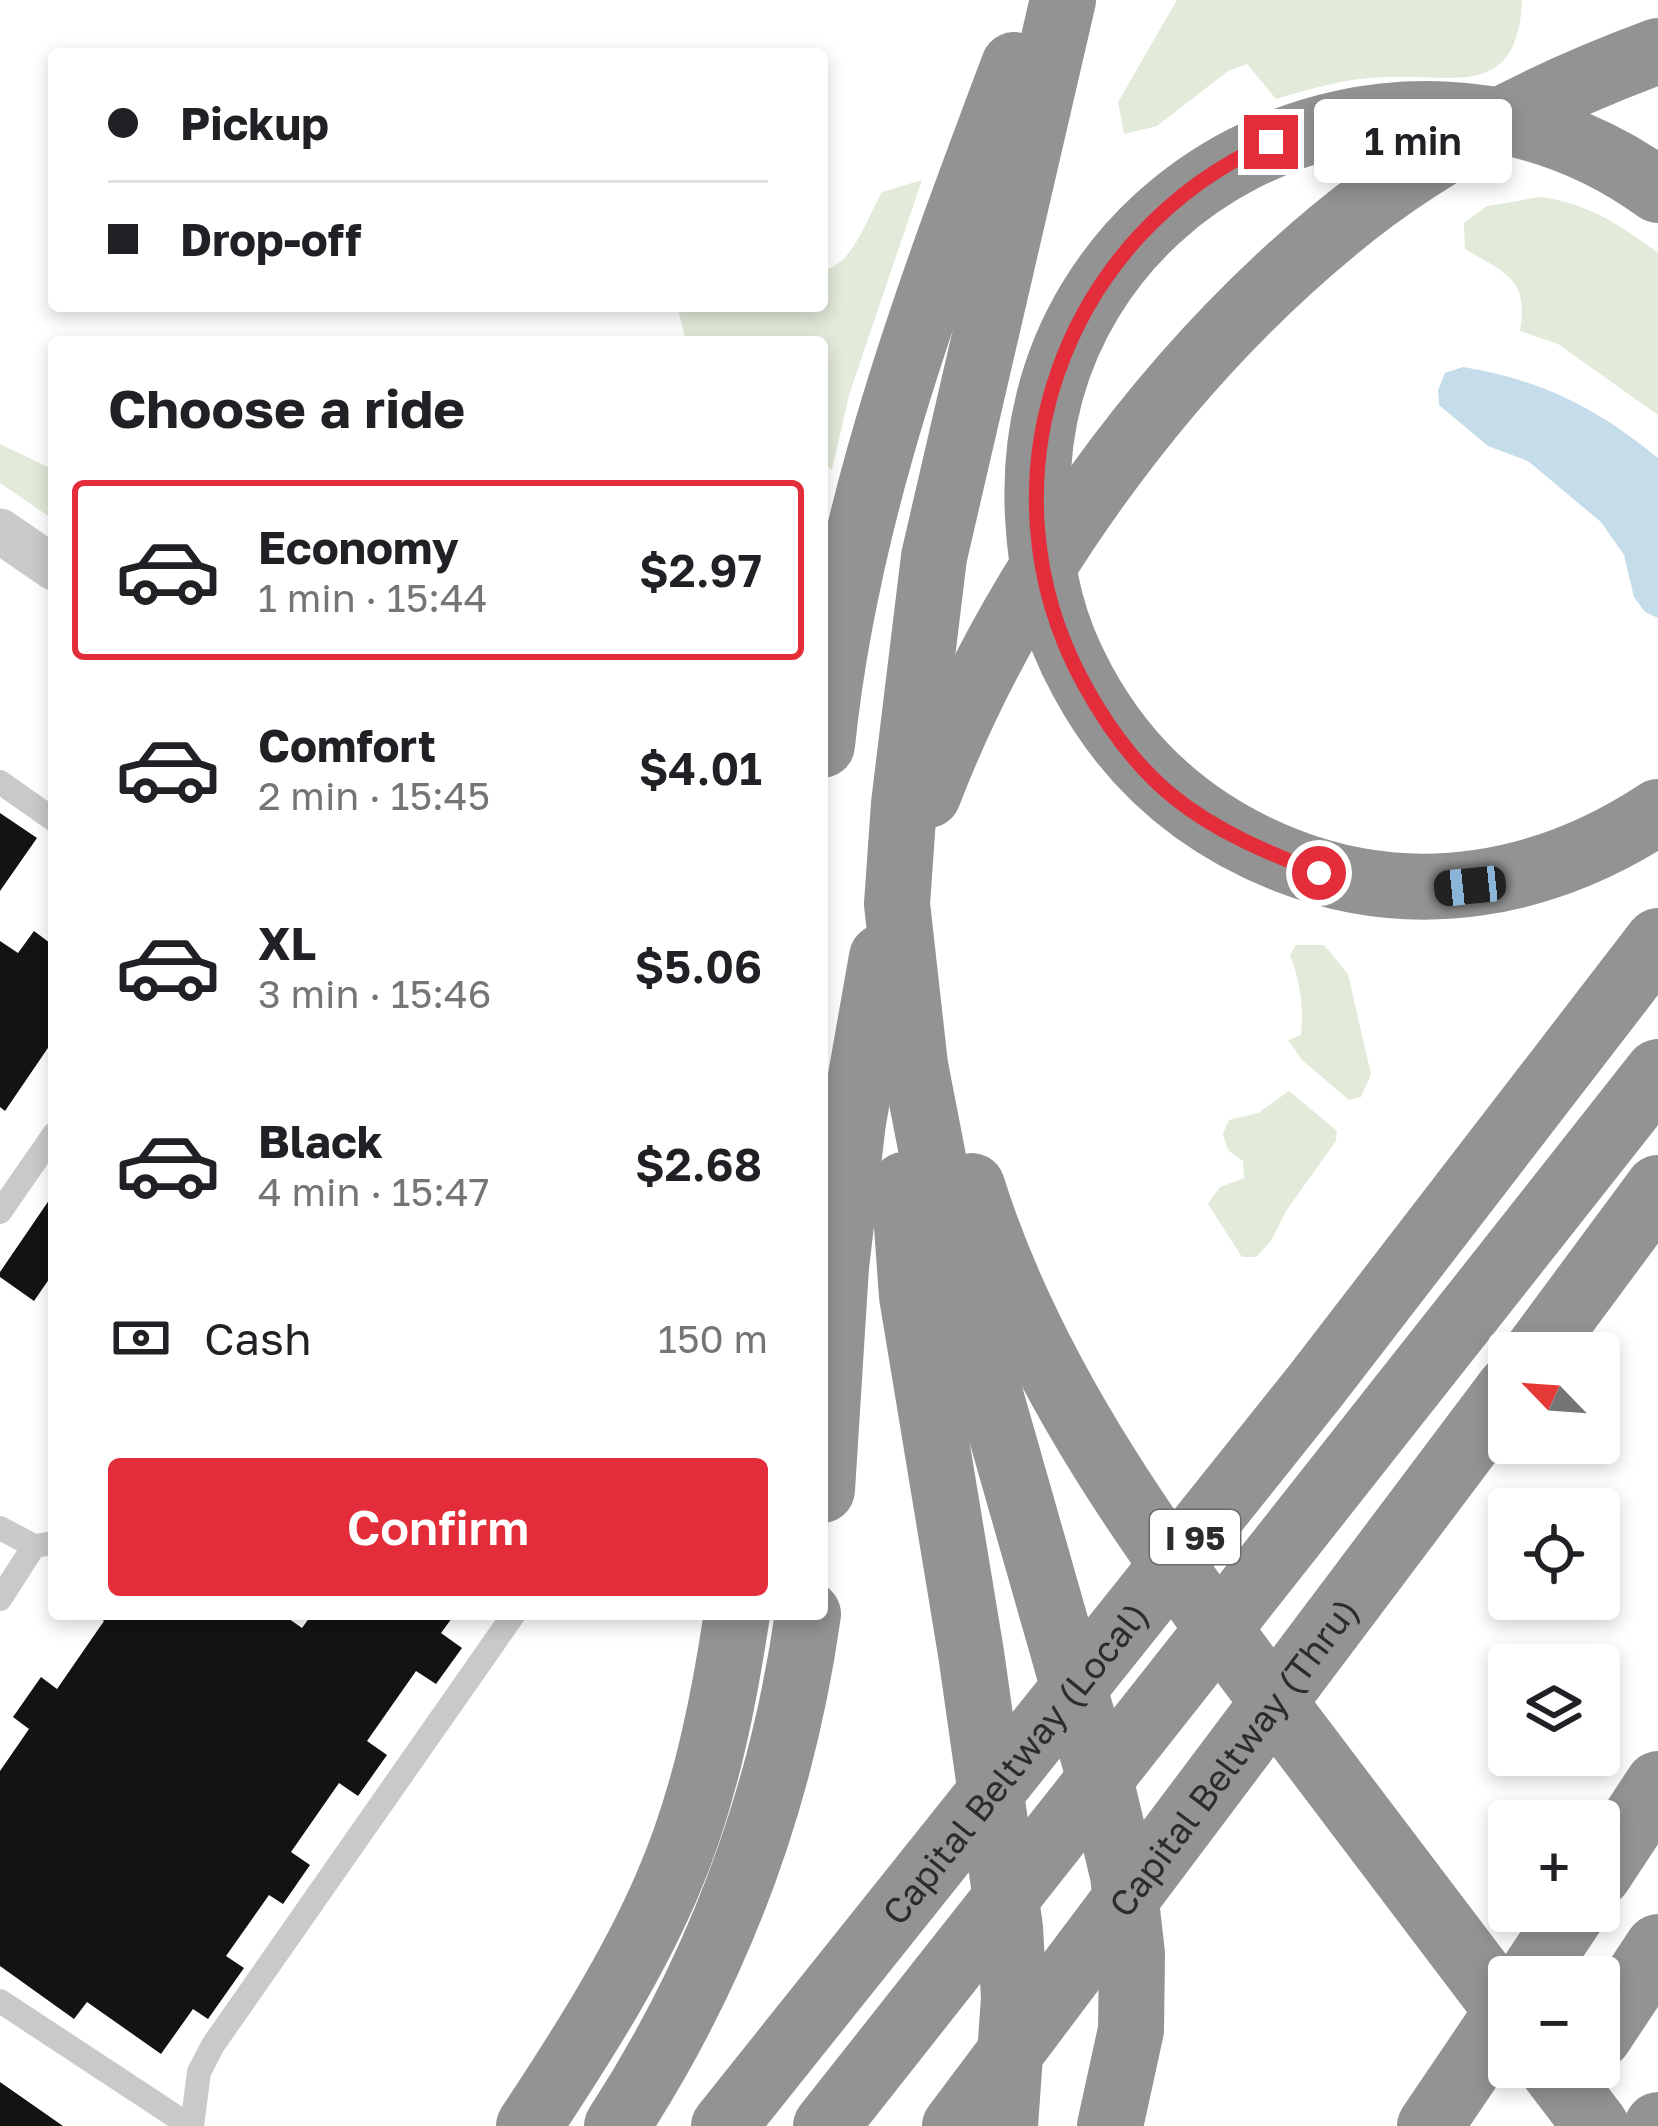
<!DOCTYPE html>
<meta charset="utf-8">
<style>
:root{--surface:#fff;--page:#f2f2f2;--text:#202124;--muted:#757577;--line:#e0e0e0;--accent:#e42d3a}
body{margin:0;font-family:"Golos Text",sans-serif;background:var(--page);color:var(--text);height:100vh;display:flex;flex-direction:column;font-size:45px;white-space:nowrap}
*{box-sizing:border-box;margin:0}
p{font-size:39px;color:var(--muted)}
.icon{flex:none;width:66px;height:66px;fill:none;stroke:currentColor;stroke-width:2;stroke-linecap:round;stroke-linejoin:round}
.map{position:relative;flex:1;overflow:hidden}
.panel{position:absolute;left:48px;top:336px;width:780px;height:1284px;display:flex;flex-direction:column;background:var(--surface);border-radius:12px;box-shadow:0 6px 18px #0003}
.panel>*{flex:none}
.top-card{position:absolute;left:48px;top:48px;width:780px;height:264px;border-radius:12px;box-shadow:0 6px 18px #0003;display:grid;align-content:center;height:264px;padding:0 60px;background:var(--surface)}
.needle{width:78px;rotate:295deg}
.buttons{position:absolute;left:1488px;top:1332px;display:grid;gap:24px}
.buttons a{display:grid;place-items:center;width:132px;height:132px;border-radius:12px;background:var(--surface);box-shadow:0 6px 18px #0003;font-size:60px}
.end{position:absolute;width:54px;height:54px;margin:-27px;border:15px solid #e42d3a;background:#fff;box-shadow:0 0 0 6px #fff}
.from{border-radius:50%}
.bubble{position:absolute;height:84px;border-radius:12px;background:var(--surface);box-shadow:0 6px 18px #0003;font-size:39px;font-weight:600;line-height:84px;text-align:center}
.car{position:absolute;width:36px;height:72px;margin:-36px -18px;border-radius:15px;box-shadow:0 0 9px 3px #0007;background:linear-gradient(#222 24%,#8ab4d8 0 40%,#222 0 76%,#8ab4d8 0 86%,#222 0)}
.top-card b{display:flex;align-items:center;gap:42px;height:114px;font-size:45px}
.top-card b+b{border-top:3px solid var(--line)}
.top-card i{width:30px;height:30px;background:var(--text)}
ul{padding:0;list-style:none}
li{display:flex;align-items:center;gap:36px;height:180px;margin:0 24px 18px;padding:0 36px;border:6px solid transparent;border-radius:12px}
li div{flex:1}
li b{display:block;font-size:45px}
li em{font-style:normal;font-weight:600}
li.selected{border-color:var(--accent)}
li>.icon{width:108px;height:108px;stroke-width:1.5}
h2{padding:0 60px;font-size:54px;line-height:144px}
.pay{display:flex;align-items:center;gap:30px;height:132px;padding:0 60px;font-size:45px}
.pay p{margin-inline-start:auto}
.action{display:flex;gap:24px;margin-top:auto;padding:24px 60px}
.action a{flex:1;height:138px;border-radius:12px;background:var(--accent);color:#fff;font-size:48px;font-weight:600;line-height:138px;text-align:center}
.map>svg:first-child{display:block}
</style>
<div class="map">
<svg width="1658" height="2126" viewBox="0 0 1658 2126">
<rect width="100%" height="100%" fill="#fff"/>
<path fill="#e2ead9" d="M 1177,0 L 1522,0 C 1518,98 1457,75 1387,77 C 1347,78 1313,88 1276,99 L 1247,64 L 1228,71 L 1157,126 L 1124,134 L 1118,102 Z
M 922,180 L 849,395 L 832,470 L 822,462 L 822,342 L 682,342 L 685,337 L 677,306 L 822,306 L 822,271 C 853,265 867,218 882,192 Z
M 1540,197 C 1588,203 1620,225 1658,253 L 1658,415 L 1558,344 L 1520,331 C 1529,278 1506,274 1465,249 L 1464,223 L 1487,206 Z
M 0,444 L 54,470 L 54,520 L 0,483 Z
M 1296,945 L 1324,945 L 1348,974 L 1371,1074 L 1361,1097 L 1349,1100 L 1302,1060 L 1288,1040 L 1301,1035 C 1304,1006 1300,981 1290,955 Z
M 1289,1091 L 1337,1131 L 1336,1141 L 1286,1211 L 1271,1241 L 1256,1257 L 1242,1257 L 1208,1204 L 1220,1187 L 1244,1178 L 1243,1161 L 1228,1150 L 1223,1134 L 1229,1120 L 1258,1113 Z"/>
<path fill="#c5dcea" d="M 1463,367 C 1542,380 1597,408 1658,458 L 1658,618 L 1645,612 L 1634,597 L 1624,555 L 1601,522 L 1528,461 L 1488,446 L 1439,405 L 1438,390 L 1445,373 Z"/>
<path fill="#131313" d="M 0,813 L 37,838 L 0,891 Z
M 34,931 L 54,946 L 54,1039 L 5,1111 L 0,1107 L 0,941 L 18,953 Z
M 54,1193 L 54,1272 L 34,1301 L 0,1277 L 0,1272 Z
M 94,1614 L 282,1614 L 302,1628 L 312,1614 L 455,1614 L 441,1633 L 462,1648 L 436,1684 L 416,1671 L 367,1741 L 387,1755 L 358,1796 L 339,1783 L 291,1852 L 310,1865 L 283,1904 L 269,1895 L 226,1956 L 244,1968 L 208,2019 L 193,2009 L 161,2054 L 87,2002 L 74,2019 L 0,1966 L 0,1771 L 29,1729 L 13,1717 L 41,1677 L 57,1689 L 104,1621 Z
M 0,2082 L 63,2126 L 0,2126 Z"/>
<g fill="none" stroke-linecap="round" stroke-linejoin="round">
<path stroke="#c9c9c9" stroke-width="24" d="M 0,782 L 54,820
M 0,1212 L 54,1134
M 0,1528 L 34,1546 L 54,1543
M 0,1599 L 34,1546
M 0,2001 L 190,2126
M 192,2126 L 199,2072 L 213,2045 L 514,1614"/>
<path stroke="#c9c9c9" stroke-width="45" d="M 0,531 L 54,568"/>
<g stroke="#939393" stroke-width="66">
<path d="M 1063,0 L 934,557 L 904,804 L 897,904 L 915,1065 L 948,1235 L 974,1338 L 1101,1783 L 1123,1875 L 1132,1954 L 1131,2030 L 1110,2126"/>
<path d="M 1658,190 C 1396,0 1020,188 1038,516 C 1041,576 1053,627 1082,680 C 1128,766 1198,826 1288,861 C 1415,910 1546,886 1658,812"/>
<path d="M 822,745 C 846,509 931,286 1014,65"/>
<path d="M 928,795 C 1009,585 1159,375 1333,231 C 1427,152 1544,93 1658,51"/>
<path d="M 904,1185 L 912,1296 L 971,1653 L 1010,1928 L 1014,1998 L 1005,2126"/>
<path d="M 972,1186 C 1034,1383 1161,1554 1284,1716 C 1358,1815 1433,1914 1509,2013"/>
<path d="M 1536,1353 L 1658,1188"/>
<path d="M 822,1490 L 836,1267 L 853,1122 L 882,957"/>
<path d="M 1599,1874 L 1658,1784"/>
<path d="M 1530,1977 L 1574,1911"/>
<path d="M 1599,2036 L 1658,1947"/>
<path d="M 1551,2067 L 1596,2126"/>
<path d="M 529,2126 C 579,2050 630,1971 666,1888 C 704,1801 723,1707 737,1614"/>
<path d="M 617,2126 C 719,1969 782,1799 808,1614"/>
<path id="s1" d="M 724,2126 L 1316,1385 L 1658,941"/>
<path d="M 826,2126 L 1658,1072"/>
<path id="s2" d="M 955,2126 L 1509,1389"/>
<path d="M 1430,2126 L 1509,2009"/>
<path d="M 1657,2126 L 1658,2125"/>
</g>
</g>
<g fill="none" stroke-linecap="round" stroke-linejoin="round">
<path stroke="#e42d3a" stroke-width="15" d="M 1271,142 C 1062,234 974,483 1084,684 C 1107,726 1137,768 1175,798 C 1217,832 1269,853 1319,873"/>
</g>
<g text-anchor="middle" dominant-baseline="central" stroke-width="12" stroke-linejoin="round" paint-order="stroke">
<rect fill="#fff" stroke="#6b6b6b" stroke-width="3" x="1150" y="1510" width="90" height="54" rx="9"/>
<g font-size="33" font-weight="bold" fill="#2c2c2c">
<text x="1195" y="1537">I 95</text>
</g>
<g font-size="36" fill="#2c2c2c" stroke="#fff">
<text stroke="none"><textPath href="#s2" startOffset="462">Capital Beltway (Thru)</textPath></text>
<text stroke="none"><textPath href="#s1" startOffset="465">Capital Beltway (Local)</textPath></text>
</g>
</g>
</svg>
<div class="buttons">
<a><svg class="needle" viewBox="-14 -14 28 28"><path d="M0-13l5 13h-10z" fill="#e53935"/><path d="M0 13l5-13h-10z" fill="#757577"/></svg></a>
<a><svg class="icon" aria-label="locate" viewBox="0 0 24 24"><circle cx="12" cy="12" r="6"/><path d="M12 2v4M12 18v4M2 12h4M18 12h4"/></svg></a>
<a><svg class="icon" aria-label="layers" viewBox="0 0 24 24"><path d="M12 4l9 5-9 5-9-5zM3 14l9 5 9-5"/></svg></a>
<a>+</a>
<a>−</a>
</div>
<i class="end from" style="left:1319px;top:873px"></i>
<i class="end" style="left:1271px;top:142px"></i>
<div class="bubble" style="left:1314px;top:99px;width:198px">1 min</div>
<i class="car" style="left:1470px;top:886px;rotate:264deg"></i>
<div class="top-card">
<b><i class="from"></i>Pickup</b>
<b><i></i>Drop-off</b>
</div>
<section class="panel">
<h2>Choose a ride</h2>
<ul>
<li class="selected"><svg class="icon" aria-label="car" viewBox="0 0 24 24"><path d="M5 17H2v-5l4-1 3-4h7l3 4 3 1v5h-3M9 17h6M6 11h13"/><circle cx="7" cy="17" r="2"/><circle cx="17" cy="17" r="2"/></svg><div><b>Economy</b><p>1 min · 15:44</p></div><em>$2.97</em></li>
<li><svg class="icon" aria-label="car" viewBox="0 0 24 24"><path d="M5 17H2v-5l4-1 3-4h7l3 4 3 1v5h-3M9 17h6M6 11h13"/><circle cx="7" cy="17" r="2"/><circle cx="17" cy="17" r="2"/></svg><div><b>Comfort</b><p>2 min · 15:45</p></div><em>$4.01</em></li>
<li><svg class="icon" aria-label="car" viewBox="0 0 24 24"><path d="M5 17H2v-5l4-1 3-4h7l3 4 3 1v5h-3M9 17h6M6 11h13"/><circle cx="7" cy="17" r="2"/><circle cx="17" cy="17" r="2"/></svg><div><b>XL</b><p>3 min · 15:46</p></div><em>$5.06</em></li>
<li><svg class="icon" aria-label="car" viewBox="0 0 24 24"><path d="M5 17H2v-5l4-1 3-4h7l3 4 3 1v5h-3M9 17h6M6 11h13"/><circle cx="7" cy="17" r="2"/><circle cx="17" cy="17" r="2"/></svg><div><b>Black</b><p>4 min · 15:47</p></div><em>$2.68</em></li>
</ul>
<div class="pay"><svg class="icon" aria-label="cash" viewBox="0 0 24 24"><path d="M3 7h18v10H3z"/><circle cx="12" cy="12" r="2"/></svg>Cash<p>150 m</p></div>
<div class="action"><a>Confirm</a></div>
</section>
</div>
